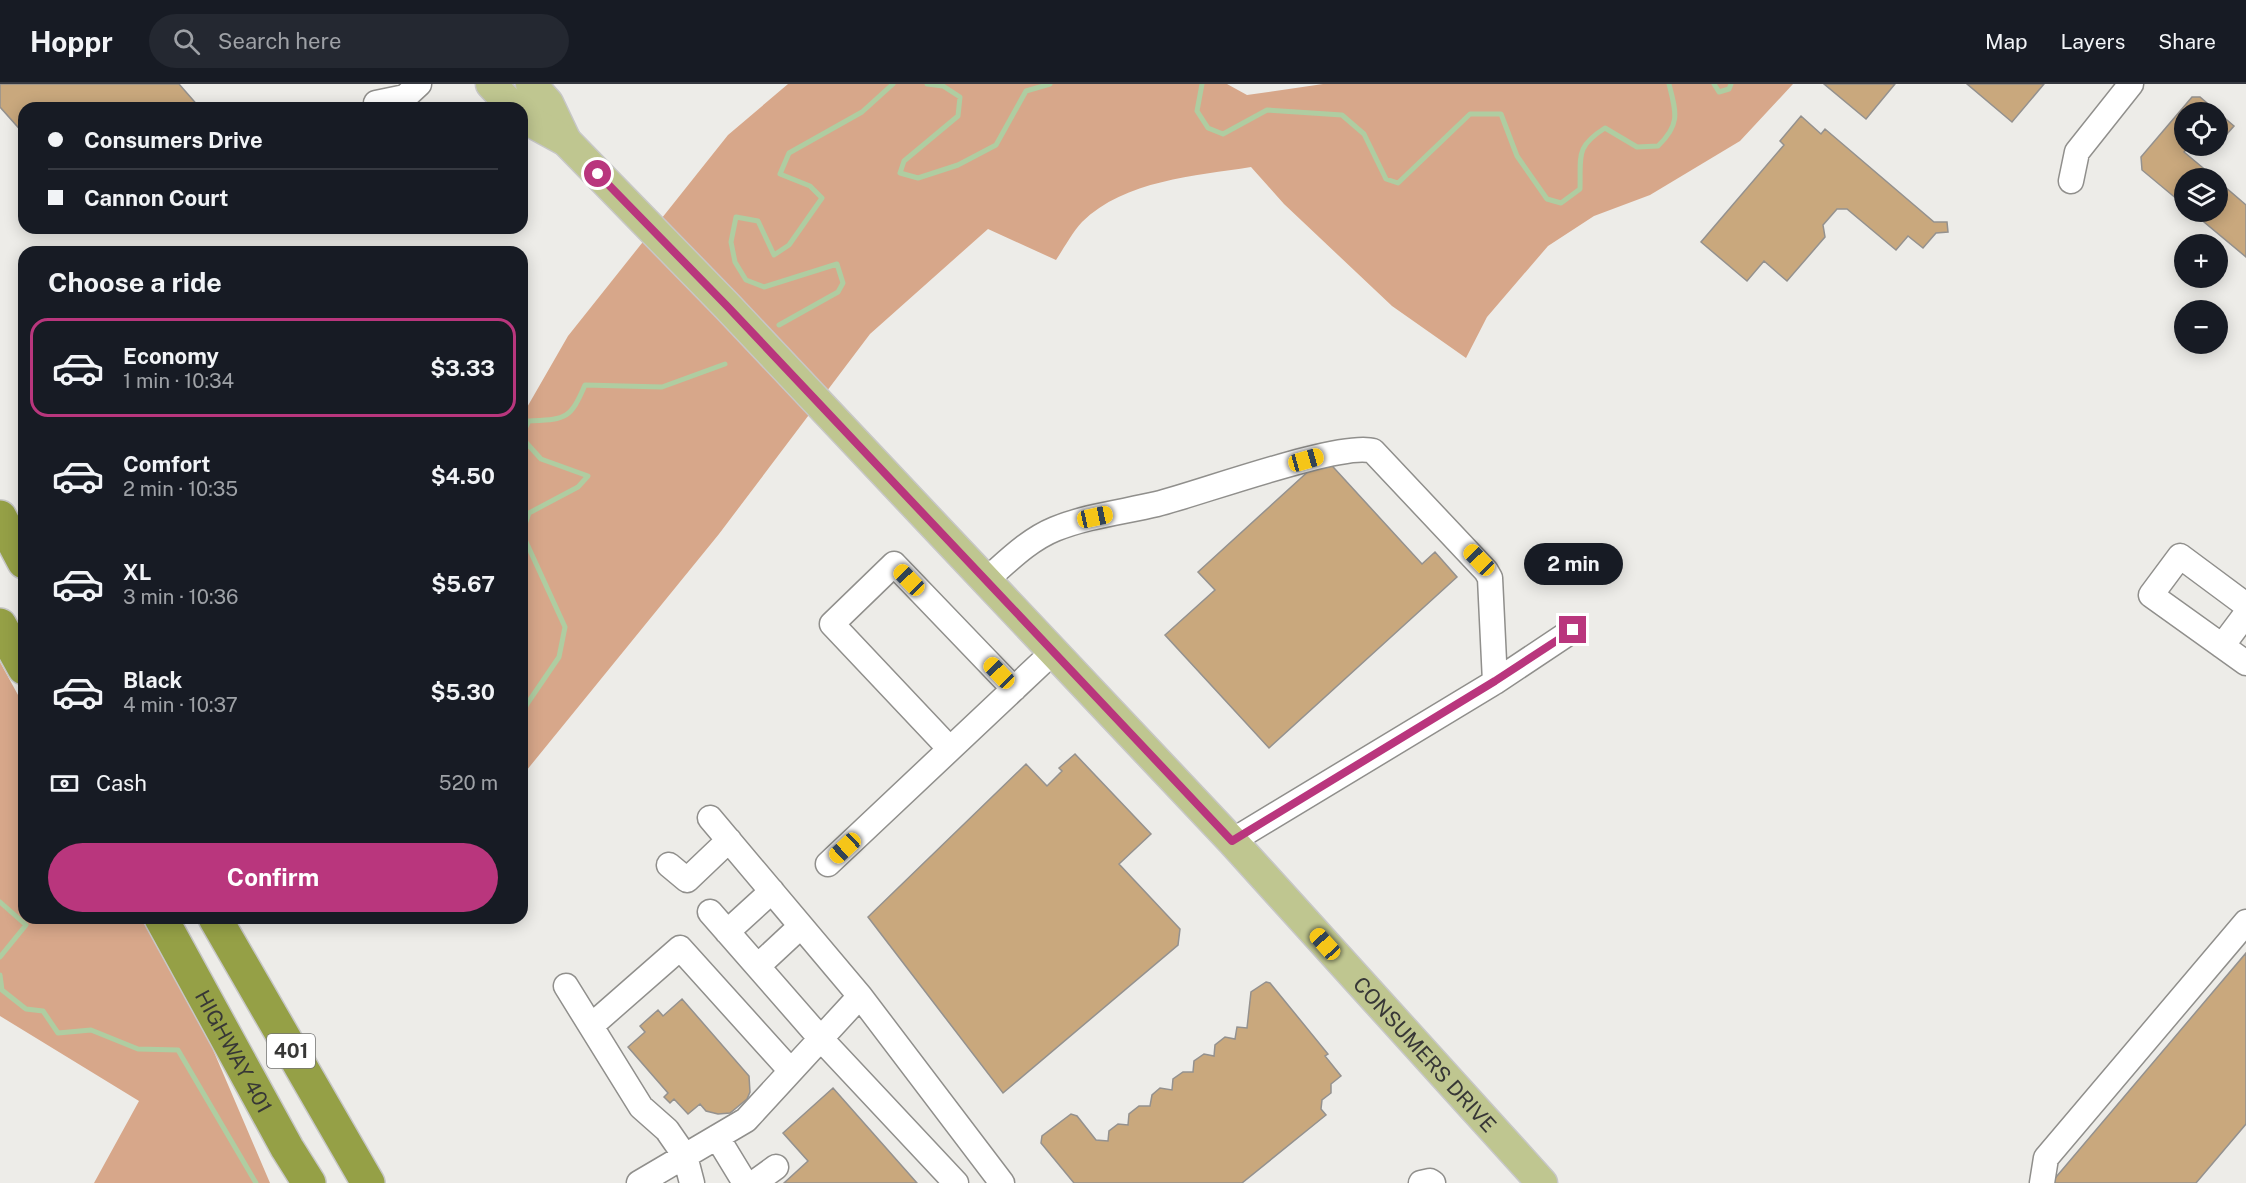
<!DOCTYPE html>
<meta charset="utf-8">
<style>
:root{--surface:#171b24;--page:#242831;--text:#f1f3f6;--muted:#9ea1a6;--line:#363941;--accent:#b9367d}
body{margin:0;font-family:"Public Sans",sans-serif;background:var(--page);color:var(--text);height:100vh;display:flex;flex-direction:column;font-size:22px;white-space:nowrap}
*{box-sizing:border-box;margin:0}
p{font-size:20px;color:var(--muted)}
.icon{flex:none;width:33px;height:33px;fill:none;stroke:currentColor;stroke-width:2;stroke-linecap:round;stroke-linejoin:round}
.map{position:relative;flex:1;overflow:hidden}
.drawer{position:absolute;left:18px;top:162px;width:510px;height:678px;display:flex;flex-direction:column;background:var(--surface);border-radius:18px;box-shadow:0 3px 15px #0003}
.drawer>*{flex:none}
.top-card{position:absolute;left:18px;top:18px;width:510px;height:132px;border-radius:18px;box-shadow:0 3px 15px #0003;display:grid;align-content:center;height:132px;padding:0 30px;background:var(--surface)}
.controls{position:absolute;left:2174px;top:18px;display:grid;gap:12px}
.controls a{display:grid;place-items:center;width:54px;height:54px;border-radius:50%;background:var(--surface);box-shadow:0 3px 15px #0003;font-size:30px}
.end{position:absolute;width:27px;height:27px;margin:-14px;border:8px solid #b9367d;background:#fff;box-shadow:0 0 0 3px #fff}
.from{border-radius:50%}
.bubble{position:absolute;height:42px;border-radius:21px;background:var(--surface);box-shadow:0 3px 15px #0003;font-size:20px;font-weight:700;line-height:42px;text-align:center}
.car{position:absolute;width:18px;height:36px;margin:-18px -9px;border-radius:8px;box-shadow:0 0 4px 2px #0007;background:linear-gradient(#f5c518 24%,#345 0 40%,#f5c518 0 76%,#345 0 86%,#f5c518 0)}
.top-card b{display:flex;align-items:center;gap:21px;height:57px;font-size:22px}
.top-card b+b{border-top:2px solid var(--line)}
.top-card i{width:15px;height:15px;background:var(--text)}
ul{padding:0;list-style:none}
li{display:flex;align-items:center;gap:18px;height:99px;margin:0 12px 9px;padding:0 18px;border:3px solid transparent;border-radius:18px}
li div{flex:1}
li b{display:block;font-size:22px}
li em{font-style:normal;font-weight:700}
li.active{border-color:var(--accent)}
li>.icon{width:54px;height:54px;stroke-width:1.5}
h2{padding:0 30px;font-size:27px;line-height:72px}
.pay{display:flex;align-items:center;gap:15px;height:66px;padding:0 30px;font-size:22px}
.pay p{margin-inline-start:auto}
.button{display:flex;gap:12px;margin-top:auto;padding:12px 30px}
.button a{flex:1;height:69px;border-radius:36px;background:var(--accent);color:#fff;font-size:24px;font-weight:700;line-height:69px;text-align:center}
header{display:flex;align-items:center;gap:36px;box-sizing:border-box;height:84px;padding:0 30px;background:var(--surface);border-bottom:2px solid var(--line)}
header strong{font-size:28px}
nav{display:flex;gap:33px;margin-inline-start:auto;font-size:21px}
.search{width:420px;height:54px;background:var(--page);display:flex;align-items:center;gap:15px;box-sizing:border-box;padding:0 21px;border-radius:33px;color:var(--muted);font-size:22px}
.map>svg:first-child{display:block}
</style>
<header>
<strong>Hoppr</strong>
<div class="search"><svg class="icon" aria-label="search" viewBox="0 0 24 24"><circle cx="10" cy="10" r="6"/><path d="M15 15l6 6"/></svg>Search here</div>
<nav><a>Map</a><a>Layers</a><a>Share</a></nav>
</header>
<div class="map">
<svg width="2246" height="1099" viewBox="0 0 2246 1099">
<rect width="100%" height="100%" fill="#edece8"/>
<path fill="#d7a78a" d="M 788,0 L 1227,0 L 1247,11 L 1323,0 L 1793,0 L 1740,57 L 1650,111 L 1594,132 L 1548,162 L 1487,233 L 1466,274 L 1392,222 L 1284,120 L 1251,83 C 1195,92 1125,96 1082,138 C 1072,149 1064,164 1056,176 L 988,145 L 870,250 L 719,450 L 522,692 L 522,332 L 568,252 L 728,51 Z
M 0,578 L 24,622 L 24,834 L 141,834 L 211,961 L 270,1099 L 94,1099 L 139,1017 L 0,932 Z"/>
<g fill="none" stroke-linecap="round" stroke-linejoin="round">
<path stroke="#afcda1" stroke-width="5" d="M 927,0 L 943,2 L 960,13 L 958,32 L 904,77 L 900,89 L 918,94 L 958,81 L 996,61 L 1026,7 L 1050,0
M 1202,0 L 1197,27 L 1208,44 L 1223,50 L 1267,26 L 1342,31 L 1364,50 L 1386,95 L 1398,99 L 1470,30 L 1501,30 L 1517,72 L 1547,115 L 1561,119 L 1580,105 C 1581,72 1575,63 1605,44 L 1637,63 L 1658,62 C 1681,40 1676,28 1669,0
M 1714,0 L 1719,8 L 1729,5 L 1731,0
M 779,241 L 838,208 L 843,199 L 837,180 L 764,203 L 746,196 L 735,178 L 731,158 L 736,133 L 758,137 L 774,171 L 789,161 L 822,114 L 810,102 L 780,90 L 789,69 L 862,28 L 893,0
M 522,350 L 529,337 C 566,335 570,336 585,301 L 662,303 L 725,280
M 522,354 L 541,375 L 588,392 L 578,403 L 529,429 L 522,449 L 565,543 L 559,573 L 527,620 L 522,631
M 0,818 L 26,841 L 0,873
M 0,891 L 2,906 L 26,925 L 43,927 L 58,949 L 91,946 L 138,965 L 178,966 L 256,1099"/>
</g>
<path fill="#c9a87d" stroke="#94918e" stroke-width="1.5" d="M 0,0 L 179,0 L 200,24 L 24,24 L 24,50 L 0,23 Z
M 1824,0 L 1895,0 L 1866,35 Z
M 1967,0 L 2044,0 L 2012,38 Z
M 2192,13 L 2200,13 L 2234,42 L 2210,69 L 2207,67 L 2203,71 L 2192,62 L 2217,62 L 2217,28 L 2184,28 L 2184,62 L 2189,62 L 2184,68 L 2215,94 L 2184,94 L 2184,121 L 2142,86 L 2141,73 Z
M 1801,32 L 1821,50 L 1825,45 L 1934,138 L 1947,138 L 1948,148 L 1936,149 L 1923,164 L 1908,152 L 1896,166 L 1847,125 L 1837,125 L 1823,141 L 1825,153 L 1787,197 L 1764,177 L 1747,197 L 1701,158 L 1784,61 L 1780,57 Z
M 2217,96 L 2246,121 L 2246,173 L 2192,128 L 2217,128 Z
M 1324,373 L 1422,480 L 1435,468 L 1457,493 L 1269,664 L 1165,551 L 1215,506 L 1198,488 Z
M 1075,670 L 1151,750 L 1119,780 L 1180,845 L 1178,861 L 1003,1009 L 868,833 L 1026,680 L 1047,702 L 1062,687 L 1059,684 Z
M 2246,869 L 2246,1040 L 2196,1099 L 2051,1099 Z
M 1266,898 L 1270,899 L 1328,970 L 1325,972 L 1341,992 L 1331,1000 L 1331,1009 L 1322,1016 L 1321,1025 L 1326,1031 L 1242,1099 L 1074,1099 L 1041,1059 L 1042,1052 L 1071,1030 L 1077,1032 L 1096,1056 L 1108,1057 L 1109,1047 L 1118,1040 L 1128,1041 L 1129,1030 L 1139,1022 L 1150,1022 L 1152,1011 L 1160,1004 L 1172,1006 L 1173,995 L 1183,988 L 1193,988 L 1194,977 L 1204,970 L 1214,972 L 1215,961 L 1225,953 L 1235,955 L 1237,943 L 1247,944 L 1251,908 Z
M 682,915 L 749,992 L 750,1008 L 747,1015 L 730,1029 L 718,1030 L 706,1027 L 700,1020 L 688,1030 L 674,1015 L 670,1019 L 664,1013 L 668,1009 L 628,963 L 645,948 L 640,942 L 658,926 L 663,932 Z
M 833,1004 L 917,1099 L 784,1099 L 808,1077 L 783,1049 Z"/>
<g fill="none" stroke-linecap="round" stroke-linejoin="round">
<defs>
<path id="minor" d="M 376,19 L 405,13 L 419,0
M 2071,97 L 2077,68 L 2131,0
M 985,497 C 1007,478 1028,456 1055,445 C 1087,432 1123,428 1157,420 C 1198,410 1342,357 1373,367 L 1486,487 L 1490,494 L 1495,598
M 2246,521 L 2180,472 L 2151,511 L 2246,579
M 2222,562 L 2246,530
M 950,665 L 832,540 L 894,480 L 1014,605
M 710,734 L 860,912
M 1232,757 L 1495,598 L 1573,546
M 828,780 L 1053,568
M 669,781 L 687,796 L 729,756
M 710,828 L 821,955 L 956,1099
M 727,848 L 772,807
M 758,882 L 801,842
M 566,902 L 641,1023 L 667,1046 L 685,1072 L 692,1099
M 591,942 L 680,864 L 791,987
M 717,1053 L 745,1099
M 639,1099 L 746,1036 L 860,912 L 1002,1099
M 754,1099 L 776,1083
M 1421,1099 L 1430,1097 L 1433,1099
M 2042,1099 L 2046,1074 L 2246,838"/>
<g id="major">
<path d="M 491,0 L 514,24"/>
<path d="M 531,0 L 548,19 L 566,57"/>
<path id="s1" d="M 522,33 L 566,57 L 727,222 L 1232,757 L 1542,1099"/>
</g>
<g id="highway">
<path d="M 0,433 L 24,478"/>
<path d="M 0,541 L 24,584"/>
<path id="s2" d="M 161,834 L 287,1064 L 309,1099"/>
<path d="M 215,834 L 368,1099"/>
</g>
</defs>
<use href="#minor" stroke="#908f8c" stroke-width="27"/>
<use href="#major" stroke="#c7c7c7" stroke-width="33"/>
<use href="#highway" stroke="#c7c7c7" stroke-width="36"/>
<use href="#minor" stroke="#fff" stroke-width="24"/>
<use href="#major" stroke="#bfc690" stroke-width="30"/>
<use href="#highway" stroke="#95a046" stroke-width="33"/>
</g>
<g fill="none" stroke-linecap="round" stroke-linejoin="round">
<path stroke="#b9367d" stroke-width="8" d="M 598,90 L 727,222 L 1232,757 L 1495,597 L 1573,546"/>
</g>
<g text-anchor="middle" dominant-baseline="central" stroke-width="4.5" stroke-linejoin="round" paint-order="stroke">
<rect fill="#fff" stroke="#737372" stroke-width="1.5" x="267" y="950" width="48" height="34" rx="4.5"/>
<g font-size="20" font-weight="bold" fill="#373736">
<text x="291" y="967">401</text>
</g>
<g font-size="21" fill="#373736" stroke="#fff">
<text stroke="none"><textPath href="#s2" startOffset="152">HIGHWAY 401</textPath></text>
<text stroke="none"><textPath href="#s1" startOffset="1304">CONSUMERS DRIVE</textPath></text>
</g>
</g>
</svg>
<div class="controls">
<a><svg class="icon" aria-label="locate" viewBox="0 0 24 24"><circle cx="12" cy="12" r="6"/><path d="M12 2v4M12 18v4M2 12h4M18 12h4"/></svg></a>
<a><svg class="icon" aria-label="layers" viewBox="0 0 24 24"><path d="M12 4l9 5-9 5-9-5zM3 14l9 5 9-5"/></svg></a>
<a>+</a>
<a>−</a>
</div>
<i class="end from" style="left:598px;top:90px"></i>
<i class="end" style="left:1573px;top:546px"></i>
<div class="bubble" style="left:1524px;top:459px;width:99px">2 min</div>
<i class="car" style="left:1306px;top:376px;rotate:74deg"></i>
<i class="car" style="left:1095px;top:433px;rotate:78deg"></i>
<i class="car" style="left:1479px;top:476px;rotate:316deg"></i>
<i class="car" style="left:909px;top:496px;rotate:316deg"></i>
<i class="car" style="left:999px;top:589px;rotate:316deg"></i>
<i class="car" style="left:845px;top:764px;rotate:227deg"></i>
<i class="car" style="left:1325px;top:860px;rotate:318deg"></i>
<div class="top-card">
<b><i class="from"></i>Consumers Drive</b>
<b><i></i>Cannon Court</b>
</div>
<section class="drawer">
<h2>Choose a ride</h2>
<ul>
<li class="active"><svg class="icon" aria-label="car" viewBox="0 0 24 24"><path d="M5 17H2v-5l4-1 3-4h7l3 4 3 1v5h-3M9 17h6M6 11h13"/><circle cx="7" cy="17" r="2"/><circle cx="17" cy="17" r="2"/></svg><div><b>Economy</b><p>1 min · 10:34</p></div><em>$3.33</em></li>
<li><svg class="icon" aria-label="car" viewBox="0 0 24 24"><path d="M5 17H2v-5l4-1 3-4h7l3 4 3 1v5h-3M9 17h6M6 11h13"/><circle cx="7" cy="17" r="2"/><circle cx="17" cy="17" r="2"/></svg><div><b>Comfort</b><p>2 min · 10:35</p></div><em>$4.50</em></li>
<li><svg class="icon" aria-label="car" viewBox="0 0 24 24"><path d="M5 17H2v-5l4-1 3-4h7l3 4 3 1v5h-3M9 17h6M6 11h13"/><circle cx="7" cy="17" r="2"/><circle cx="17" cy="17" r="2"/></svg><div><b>XL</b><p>3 min · 10:36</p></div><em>$5.67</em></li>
<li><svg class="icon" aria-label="car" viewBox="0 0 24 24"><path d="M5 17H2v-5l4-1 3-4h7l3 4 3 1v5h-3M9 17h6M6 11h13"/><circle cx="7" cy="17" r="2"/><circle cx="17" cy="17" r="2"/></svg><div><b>Black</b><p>4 min · 10:37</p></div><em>$5.30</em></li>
</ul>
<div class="pay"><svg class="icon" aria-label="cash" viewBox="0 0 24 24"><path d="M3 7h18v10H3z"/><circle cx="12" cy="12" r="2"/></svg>Cash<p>520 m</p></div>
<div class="button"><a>Confirm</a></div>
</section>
</div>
